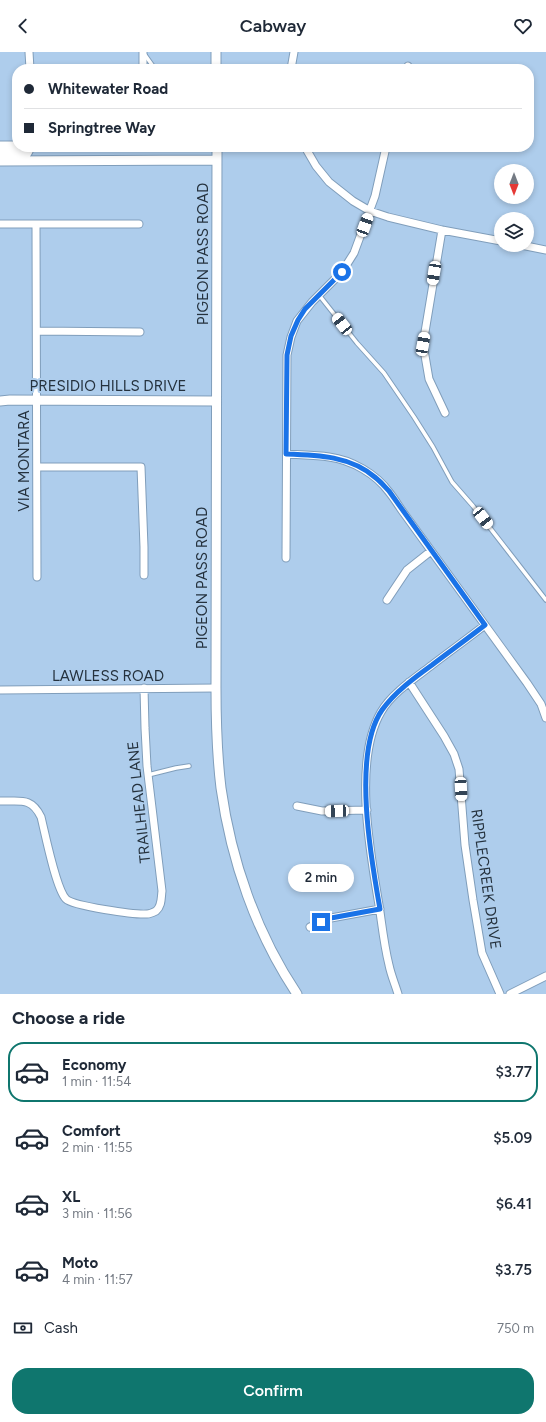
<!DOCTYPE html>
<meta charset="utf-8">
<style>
:root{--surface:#fff;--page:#f2f2f3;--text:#1f2937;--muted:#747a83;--line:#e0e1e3;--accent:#0f766e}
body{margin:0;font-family:Figtree,sans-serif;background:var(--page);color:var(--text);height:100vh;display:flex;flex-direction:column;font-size:15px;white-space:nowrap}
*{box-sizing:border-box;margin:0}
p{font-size:13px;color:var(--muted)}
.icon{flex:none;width:22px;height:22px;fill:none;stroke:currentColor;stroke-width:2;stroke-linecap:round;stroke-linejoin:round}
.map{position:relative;height:942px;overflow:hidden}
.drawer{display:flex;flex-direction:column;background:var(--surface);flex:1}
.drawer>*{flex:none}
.guide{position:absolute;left:12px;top:12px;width:522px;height:88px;border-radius:16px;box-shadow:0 2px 6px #0003;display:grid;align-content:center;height:88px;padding:0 12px;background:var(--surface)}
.needle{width:26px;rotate:180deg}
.controls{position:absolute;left:494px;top:112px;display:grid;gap:8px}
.controls a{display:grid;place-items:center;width:40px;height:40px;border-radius:50%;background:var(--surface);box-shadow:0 2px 6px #0003;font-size:20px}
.end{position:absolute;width:18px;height:18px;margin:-9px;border:5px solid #1a73e8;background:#fff;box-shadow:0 0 0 2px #fff}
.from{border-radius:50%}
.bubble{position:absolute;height:28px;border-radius:14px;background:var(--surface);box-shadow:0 2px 6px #0003;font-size:13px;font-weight:600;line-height:28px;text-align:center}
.car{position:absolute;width:12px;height:24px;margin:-12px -6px;border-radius:5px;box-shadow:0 0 3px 1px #0007;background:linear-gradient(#fff 24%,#345 0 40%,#fff 0 76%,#345 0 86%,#fff 0)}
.guide b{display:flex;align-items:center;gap:14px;height:38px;font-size:15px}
.guide b+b{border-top:1px solid var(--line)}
.guide i{width:10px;height:10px;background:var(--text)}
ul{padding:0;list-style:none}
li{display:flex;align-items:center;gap:12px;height:60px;margin:0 8px 6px;padding:0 4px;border:2px solid transparent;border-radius:16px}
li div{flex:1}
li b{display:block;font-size:15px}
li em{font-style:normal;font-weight:600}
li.selected{border-color:var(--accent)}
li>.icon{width:36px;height:36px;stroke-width:1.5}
h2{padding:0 12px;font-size:18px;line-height:48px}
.pay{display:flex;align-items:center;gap:10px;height:44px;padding:0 12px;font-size:15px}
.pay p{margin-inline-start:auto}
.action{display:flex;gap:8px;margin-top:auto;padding:8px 12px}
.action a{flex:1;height:46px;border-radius:16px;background:var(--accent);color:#fff;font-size:16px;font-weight:600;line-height:46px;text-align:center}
header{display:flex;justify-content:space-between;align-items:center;height:52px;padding:0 12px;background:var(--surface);font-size:18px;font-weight:600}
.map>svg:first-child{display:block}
</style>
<header><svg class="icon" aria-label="back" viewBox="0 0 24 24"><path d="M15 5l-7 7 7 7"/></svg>Cabway<svg class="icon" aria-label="heart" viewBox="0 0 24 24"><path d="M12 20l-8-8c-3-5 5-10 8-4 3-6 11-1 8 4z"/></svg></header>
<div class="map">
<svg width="546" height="942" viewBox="0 0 546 942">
<rect width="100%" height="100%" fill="#aecdec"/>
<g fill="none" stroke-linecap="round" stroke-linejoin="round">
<defs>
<path id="lane" d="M 145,3 L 155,17
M 319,243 L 357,291 L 384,321 L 414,365 L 433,395 L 452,430 L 473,454 L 546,548
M 148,723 L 176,716 L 189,714"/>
<path id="street" d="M 29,0 L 30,17
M 143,17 L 143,0
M 291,17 L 294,0
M 407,17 L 408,14
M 305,95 L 316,114 L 329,130 L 353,149 L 370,159 L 388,165 L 442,178 L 501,189
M 0,172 L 139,172
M 36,172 L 37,525
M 442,178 L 423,292 L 429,327 L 445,361
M 521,193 L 546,198
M 37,279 L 140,280
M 287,402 C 301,403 315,403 329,405 C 352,408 376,422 389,440 C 394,446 398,453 403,460 L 527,631 L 541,652 L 546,666
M 37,415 L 141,415 L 144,495 L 144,523
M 286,506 L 287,303 L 291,285 L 297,269 L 312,250 L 342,220 L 354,201 L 375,144 L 386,95
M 387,548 L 407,518 L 431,499
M 409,630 L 444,684 L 454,702 L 459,717 L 465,793 L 473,848 L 482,901 L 500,942
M 0,638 L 216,636
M 0,749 C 19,750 31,744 41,765 C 45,781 56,837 66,847 C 73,854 135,863 147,862 C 150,862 154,860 156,859 C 162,854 161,846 162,839 L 147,714 L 145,676 L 144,636
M 297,754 L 322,759 L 367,758
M 310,875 L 331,866 L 380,857
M 398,942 C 395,932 391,923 389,913 C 384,893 382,873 379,853 C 370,800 353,708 381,660 C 391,642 415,626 432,613 C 449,600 467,587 485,573
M 510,942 L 546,924"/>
<path id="secondary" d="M 216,0 L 216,17
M 0,94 L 17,94
M 217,95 L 216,636 C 216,669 217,703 221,736 C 231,808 256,881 297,942
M 0,103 L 17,103 L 27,101 L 30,95
M 0,109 L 217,108
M 0,349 L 10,348 L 216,349"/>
</defs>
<use href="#lane" stroke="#809ebb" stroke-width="5.5"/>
<use href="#street" stroke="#809ebb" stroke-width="9"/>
<use href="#secondary" stroke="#809ebb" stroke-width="11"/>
<use href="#lane" stroke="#fff" stroke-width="3.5"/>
<use href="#street" stroke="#fff" stroke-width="7"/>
<use href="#secondary" stroke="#fff" stroke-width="9"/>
</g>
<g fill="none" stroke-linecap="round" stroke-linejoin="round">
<path stroke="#1a73e8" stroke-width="5" d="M 321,870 L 331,866 L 380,857 C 371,807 352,701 382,658 C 395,640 414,626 432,613 C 449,600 467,587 485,573 L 389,439 C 385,435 381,430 376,426 C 351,404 318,403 286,402 L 287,303 L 291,284 L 298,268 L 305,257 L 342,220"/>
</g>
<g text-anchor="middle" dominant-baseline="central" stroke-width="4" stroke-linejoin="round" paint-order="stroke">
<g font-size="15" fill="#25323e" stroke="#aecdec">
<text transform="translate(203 202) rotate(-90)">PIGEON PASS ROAD</text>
<text x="108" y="334">PRESIDIO HILLS DRIVE</text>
<text transform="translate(24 409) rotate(-90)">VIA MONTARA</text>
<text transform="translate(202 526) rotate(-90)">PIGEON PASS ROAD</text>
<text x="108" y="624">LAWLESS ROAD</text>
<text transform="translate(139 750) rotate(-96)">TRAILHEAD LANE</text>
<text transform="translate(486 827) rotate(82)">RIPPLECREEK DRIVE</text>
</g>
</g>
</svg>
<div class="controls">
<a><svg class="needle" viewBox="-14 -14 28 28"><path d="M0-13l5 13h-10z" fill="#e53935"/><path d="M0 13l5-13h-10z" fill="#747a83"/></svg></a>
<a><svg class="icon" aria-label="layers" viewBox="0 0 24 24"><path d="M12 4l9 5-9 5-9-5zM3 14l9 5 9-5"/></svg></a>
</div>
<i class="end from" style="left:342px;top:220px"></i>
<i class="end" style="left:321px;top:870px"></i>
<div class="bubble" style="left:288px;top:812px;width:66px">2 min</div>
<i class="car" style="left:365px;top:173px;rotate:20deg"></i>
<i class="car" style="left:434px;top:221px;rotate:189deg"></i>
<i class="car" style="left:342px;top:272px;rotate:322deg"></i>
<i class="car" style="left:423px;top:292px;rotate:10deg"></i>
<i class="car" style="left:483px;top:466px;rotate:142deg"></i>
<i class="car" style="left:461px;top:737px;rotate:177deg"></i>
<i class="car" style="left:337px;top:759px;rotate:268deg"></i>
<div class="guide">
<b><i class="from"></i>Whitewater Road</b>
<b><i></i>Springtree Way</b>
</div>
</div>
<section class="drawer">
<h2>Choose a ride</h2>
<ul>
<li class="selected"><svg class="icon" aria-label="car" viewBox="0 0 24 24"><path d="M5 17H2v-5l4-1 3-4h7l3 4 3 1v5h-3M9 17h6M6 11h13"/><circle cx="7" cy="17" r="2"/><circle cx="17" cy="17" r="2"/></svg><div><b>Economy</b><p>1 min · 11:54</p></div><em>$3.77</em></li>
<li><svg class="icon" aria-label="car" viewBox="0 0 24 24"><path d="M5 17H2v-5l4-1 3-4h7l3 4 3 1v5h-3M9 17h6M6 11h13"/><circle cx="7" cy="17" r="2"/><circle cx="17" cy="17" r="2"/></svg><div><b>Comfort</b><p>2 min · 11:55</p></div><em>$5.09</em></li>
<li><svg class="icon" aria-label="car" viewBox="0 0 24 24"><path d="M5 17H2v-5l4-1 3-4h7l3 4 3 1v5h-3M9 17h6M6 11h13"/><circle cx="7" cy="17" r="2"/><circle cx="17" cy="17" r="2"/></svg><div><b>XL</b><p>3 min · 11:56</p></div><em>$6.41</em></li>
<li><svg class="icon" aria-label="car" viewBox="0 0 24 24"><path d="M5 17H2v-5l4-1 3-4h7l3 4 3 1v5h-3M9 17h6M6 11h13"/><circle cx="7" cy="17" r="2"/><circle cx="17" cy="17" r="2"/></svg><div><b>Moto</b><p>4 min · 11:57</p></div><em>$3.75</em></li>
</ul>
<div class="pay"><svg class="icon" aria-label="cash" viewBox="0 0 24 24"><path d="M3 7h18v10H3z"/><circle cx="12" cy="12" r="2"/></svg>Cash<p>750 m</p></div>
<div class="action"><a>Confirm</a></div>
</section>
